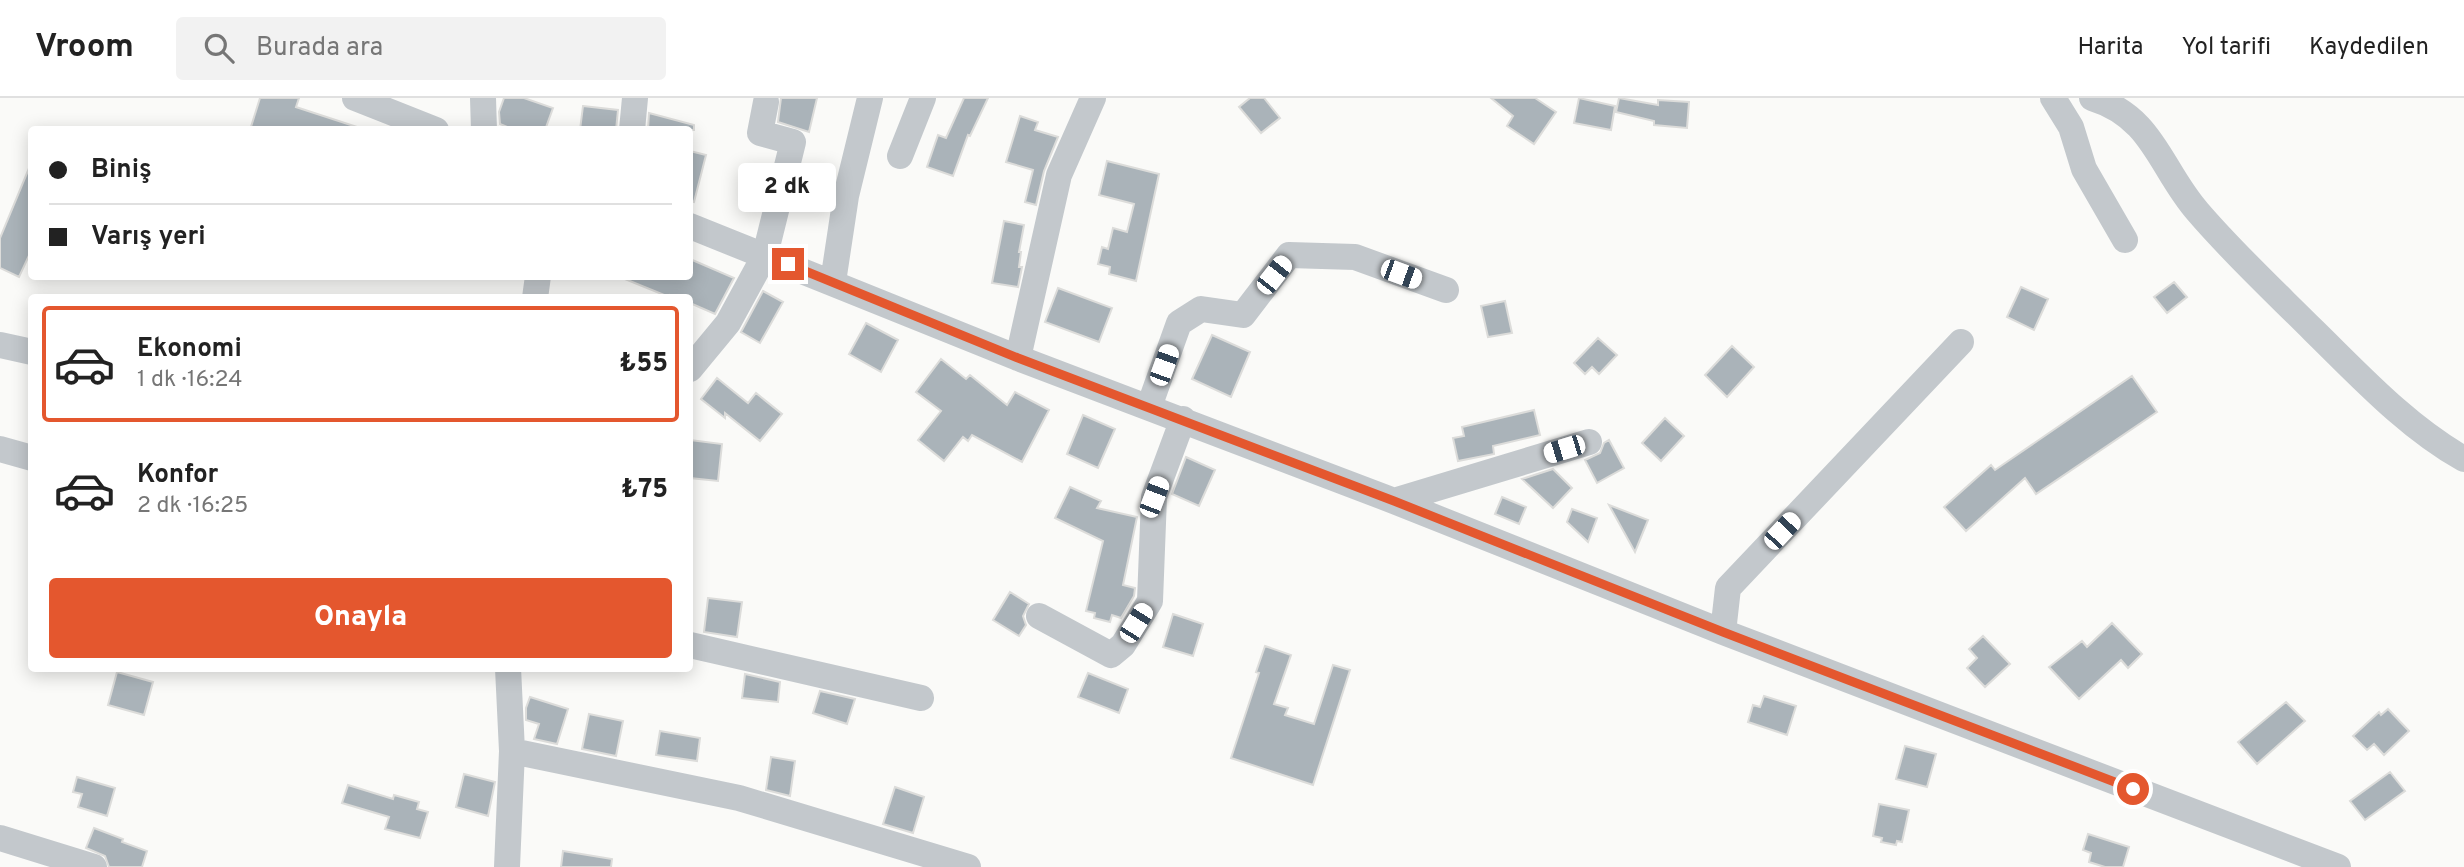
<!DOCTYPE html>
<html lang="tr">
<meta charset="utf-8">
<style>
:root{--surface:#fff;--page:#f2f2f2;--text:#222;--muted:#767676;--line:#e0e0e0;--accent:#e4572e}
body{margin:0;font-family:Overpass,sans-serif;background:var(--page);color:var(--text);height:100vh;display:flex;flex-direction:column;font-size:26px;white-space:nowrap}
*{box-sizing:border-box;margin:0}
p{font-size:23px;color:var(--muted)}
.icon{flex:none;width:38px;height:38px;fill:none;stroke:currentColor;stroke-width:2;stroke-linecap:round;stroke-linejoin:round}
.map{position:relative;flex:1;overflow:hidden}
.details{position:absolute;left:28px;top:196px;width:665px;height:378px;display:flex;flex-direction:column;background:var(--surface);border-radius:7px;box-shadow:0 4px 18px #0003}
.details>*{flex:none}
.banner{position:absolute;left:28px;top:28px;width:665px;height:154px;border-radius:7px;box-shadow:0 4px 18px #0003;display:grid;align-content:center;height:154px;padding:0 21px;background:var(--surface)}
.end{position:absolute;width:32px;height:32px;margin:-16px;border:9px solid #e4572e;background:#fff;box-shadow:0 0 0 4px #fff}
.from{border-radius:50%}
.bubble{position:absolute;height:49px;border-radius:7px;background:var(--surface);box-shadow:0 4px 18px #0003;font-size:23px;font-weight:800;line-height:49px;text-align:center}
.car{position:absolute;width:21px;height:42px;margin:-21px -10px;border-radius:9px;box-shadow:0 0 5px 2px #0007;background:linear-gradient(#fff 24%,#345 0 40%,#fff 0 76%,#345 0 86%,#fff 0)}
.banner b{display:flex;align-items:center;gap:24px;height:66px;font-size:26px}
.banner b+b{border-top:2px solid var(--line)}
.banner i{width:18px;height:18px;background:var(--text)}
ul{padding:12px 0 0;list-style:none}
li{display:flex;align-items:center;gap:21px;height:116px;margin:0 14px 10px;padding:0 7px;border:4px solid transparent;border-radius:7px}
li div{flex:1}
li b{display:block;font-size:26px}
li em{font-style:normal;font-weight:800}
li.active{border-color:var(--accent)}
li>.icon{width:63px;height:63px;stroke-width:1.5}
.cta{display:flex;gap:14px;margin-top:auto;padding:14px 21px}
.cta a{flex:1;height:80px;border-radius:7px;background:var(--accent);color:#fff;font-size:28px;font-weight:800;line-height:80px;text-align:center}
header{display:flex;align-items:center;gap:42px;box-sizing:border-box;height:98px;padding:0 35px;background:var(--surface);border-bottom:2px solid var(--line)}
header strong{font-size:33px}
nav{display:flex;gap:38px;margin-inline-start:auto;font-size:24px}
.search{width:490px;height:63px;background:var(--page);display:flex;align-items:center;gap:18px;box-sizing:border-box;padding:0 24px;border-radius:7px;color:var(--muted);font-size:26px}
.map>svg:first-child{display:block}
</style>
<header>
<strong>Vroom</strong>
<div class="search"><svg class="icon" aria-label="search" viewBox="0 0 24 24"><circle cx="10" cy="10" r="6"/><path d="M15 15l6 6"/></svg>Burada ara</div>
<nav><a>Harita</a><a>Yol tarifi</a><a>Kaydedilen</a></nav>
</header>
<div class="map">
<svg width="2464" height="769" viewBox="0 0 2464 769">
<rect width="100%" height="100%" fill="#fafaf8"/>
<path fill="#aab3b9" stroke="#dcdcda" stroke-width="2" d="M 260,0 L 299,0 L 296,9 L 357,29 L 357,32 L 250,32 Z
M 504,0 L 524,0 L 553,10 L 545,32 L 515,32 L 500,26 L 499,14 Z
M 781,0 L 817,0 L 809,34 L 778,24 Z
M 964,0 L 988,0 L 970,38 L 968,37 L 953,78 L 927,69 L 938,37 L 946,40 Z
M 1250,0 L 1264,0 L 1280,20 L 1261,35 L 1239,9 Z
M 1491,0 L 1535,0 L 1556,14 L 1534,46 L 1507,28 L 1513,18 Z
M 1579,0 L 1615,8 L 1611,32 L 1574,25 Z
M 1619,0 L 1658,7 L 1658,2 L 1689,4 L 1687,30 L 1654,27 L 1654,23 L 1616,14 Z
M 583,8 L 618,12 L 616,32 L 580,32 Z
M 649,15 L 694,27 L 694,32 L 648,32 Z
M 1020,18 L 1038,24 L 1035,32 L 1058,39 L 1044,73 L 1036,107 L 1025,104 L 1033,72 L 1006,64 Z
M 690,53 L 706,57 L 694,104 L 690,103 Z
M 32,63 L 32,151 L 19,179 L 0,170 L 0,140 Z
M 1107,63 L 1159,76 L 1136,183 L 1109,176 L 1110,169 L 1098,166 L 1102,149 L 1108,151 L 1113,130 L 1127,134 L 1134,106 L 1099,97 Z
M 1004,123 L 1024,127 L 1019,154 L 1021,154 L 1019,169 L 1022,169 L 1018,189 L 992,185 Z
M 690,161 L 734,180 L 715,216 L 690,205 L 690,200 L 677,200 L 670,197 L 669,199 L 620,179 L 690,178 Z
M 2174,184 L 2187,199 L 2167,215 L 2154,199 Z
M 2021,189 L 2048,201 L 2034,232 L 2007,219 Z
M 1058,190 L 1112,210 L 1099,244 L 1045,224 Z
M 763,193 L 783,204 L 760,245 L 741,234 Z
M 1505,203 L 1512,235 L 1488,239 L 1481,208 Z
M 866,225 L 898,242 L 881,274 L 849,256 Z
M 1212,237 L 1250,254 L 1231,299 L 1192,281 Z
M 1598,240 L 1617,257 L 1599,276 L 1592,269 L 1585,276 L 1574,265 Z
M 1732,248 L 1754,269 L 1727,299 L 1705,277 Z
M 941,261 L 966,281 L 970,277 L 1007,307 L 1015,294 L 1049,312 L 1022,364 L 972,337 L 968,343 L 963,339 L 944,363 L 918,342 L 941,313 L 916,294 Z
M 2132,278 L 2157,314 L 2036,396 L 2025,380 L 1966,433 L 1944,409 L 1991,367 L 1995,372 Z
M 717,280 L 748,305 L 756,295 L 782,316 L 760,343 L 725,315 L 725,320 L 701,301 Z
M 1534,312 L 1540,337 L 1493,348 L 1494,356 L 1458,363 L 1453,340 L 1464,338 L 1462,329 Z
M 1083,317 L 1115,331 L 1098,370 L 1067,356 Z
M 1665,320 L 1684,338 L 1661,363 L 1642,345 Z
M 690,342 L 722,346 L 718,383 L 690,380 Z
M 1609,342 L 1624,370 L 1597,385 L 1585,362 L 1600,355 L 1604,345 Z
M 1186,359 L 1215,372 L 1199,408 L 1172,396 Z
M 1553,371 L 1572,390 L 1553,410 L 1522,381 Z
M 1070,389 L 1101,403 L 1097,410 L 1137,419 L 1123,487 L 1135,490 L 1134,498 L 1121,520 L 1112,517 L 1110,524 L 1094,520 L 1095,515 L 1086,513 L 1103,443 L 1055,420 Z
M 1502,399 L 1526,409 L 1519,426 L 1495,416 Z
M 1609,407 L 1648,422 L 1635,454 Z
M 1572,411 L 1597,420 L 1588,444 L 1567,424 Z
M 1010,494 L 1029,506 L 1023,518 L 1026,527 L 1019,538 L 993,522 Z
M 708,500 L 742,504 L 737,539 L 704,534 Z
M 1173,516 L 1203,526 L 1193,558 L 1163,549 Z
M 2112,525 L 2142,556 L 2128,570 L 2121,562 L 2079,601 L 2049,569 L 2082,543 L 2087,549 Z
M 1983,538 L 2010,566 L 1985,589 L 1967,570 L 1977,560 L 1969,551 Z
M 1265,548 L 1291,557 L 1274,606 L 1288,610 L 1285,617 L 1314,626 L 1333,567 L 1350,572 L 1313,687 L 1231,660 L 1259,575 L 1256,574 Z
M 117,574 L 153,584 L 144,617 L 108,607 Z
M 1088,575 L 1128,591 L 1119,615 L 1078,599 Z
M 745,576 L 780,584 L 778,604 L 742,600 Z
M 820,593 L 855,601 L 847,626 L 813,615 Z
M 1764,598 L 1796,608 L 1787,637 L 1748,624 L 1753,607 L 1760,609 Z
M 530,599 L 568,611 L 557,646 L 534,641 L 539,626 L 526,622 L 526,610 Z
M 2286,604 L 2305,623 L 2257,666 L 2238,644 Z
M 2388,611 L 2409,633 L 2384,657 L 2374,646 L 2367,652 L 2353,638 L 2379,614 L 2381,617 Z
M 589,616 L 623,623 L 616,658 L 582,651 Z
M 660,633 L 700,640 L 697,663 L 656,657 Z
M 1905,648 L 1936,656 L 1927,689 L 1896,681 Z
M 771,659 L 795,663 L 790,698 L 766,692 Z
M 2390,674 L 2405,693 L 2365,722 L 2350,703 Z
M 464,676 L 495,684 L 488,718 L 456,709 Z
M 77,679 L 115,690 L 107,718 L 78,709 L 82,696 L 73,694 Z
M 348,687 L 393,701 L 394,697 L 419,704 L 417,711 L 428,714 L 420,740 L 385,731 L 389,719 L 342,705 Z
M 895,689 L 924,699 L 913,735 L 883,726 Z
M 1879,706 L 1909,712 L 1902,744 L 1897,743 L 1896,747 L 1881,744 L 1882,740 L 1873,738 Z
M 94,730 L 123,741 L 122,744 L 147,753 L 142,769 L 109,769 L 105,758 L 86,750 Z
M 2088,736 L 2129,749 L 2123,769 L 2105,769 L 2089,764 L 2091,755 L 2083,752 Z
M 563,753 L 612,761 L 611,769 L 561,769 Z"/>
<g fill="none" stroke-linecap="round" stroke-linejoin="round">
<path stroke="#c3c8cc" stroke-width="26" d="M 355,0 L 436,32
M 483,0 L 484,32
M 2053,0 L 2071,29 L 2084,71 L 2125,142
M 2092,0 C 2154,19 2160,71 2198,114 C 2234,156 2275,194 2314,233 C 2360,278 2407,329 2464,361
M 632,32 L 635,0
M 900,58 L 923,0
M 690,128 L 1018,260 L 1394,403 L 1723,534 L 2338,769
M 833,184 L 846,98 L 870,0
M 535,200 L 538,178
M 0,247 L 32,254
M 1018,260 L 1059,77 L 1093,0
M 690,271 L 728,225 L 765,157 L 793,44 L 760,35 L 766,4
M 1149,309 L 1179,225 L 1201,211 L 1243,217 L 1289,157 L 1355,159 L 1446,192
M 0,351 L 32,360
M 1394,403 L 1589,344
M 1039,518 L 1111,557 L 1123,547 L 1150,503 L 1154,399 L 1183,321
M 1723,534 L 1728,490 L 1961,244
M 690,547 L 921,600
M 512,653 L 739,700 L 968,769
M 0,740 L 94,769
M 507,769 L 512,653 L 508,570"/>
</g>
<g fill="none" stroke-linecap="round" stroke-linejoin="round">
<path stroke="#e4572e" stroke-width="9" d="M 788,166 L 1018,260 L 1394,403 L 1723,534 L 2133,691"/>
</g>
</svg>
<i class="end from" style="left:2133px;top:691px"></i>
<i class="end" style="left:788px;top:166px"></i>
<div class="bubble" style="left:738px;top:65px;width:98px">2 dk</div>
<i class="car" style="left:1401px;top:176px;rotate:110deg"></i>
<i class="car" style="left:1274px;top:177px;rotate:38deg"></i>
<i class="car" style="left:1164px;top:267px;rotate:20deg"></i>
<i class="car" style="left:1564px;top:351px;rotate:253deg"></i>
<i class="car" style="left:1154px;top:399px;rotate:21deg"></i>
<i class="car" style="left:1782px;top:433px;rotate:43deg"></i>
<i class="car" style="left:1136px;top:525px;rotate:32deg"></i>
<div class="banner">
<b><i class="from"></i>Biniş</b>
<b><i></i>Varış yeri</b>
</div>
<section class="details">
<ul>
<li class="active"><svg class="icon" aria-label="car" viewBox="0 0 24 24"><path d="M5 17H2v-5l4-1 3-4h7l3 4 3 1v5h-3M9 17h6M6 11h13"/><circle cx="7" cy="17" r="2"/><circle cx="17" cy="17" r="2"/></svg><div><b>Ekonomi</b><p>1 dk · 16:24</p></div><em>₺55</em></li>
<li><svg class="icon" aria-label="car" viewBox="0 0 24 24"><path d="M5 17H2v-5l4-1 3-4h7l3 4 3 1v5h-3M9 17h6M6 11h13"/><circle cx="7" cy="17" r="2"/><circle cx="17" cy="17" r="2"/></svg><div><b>Konfor</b><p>2 dk · 16:25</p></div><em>₺75</em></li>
</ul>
<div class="cta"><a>Onayla</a></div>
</section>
</div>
